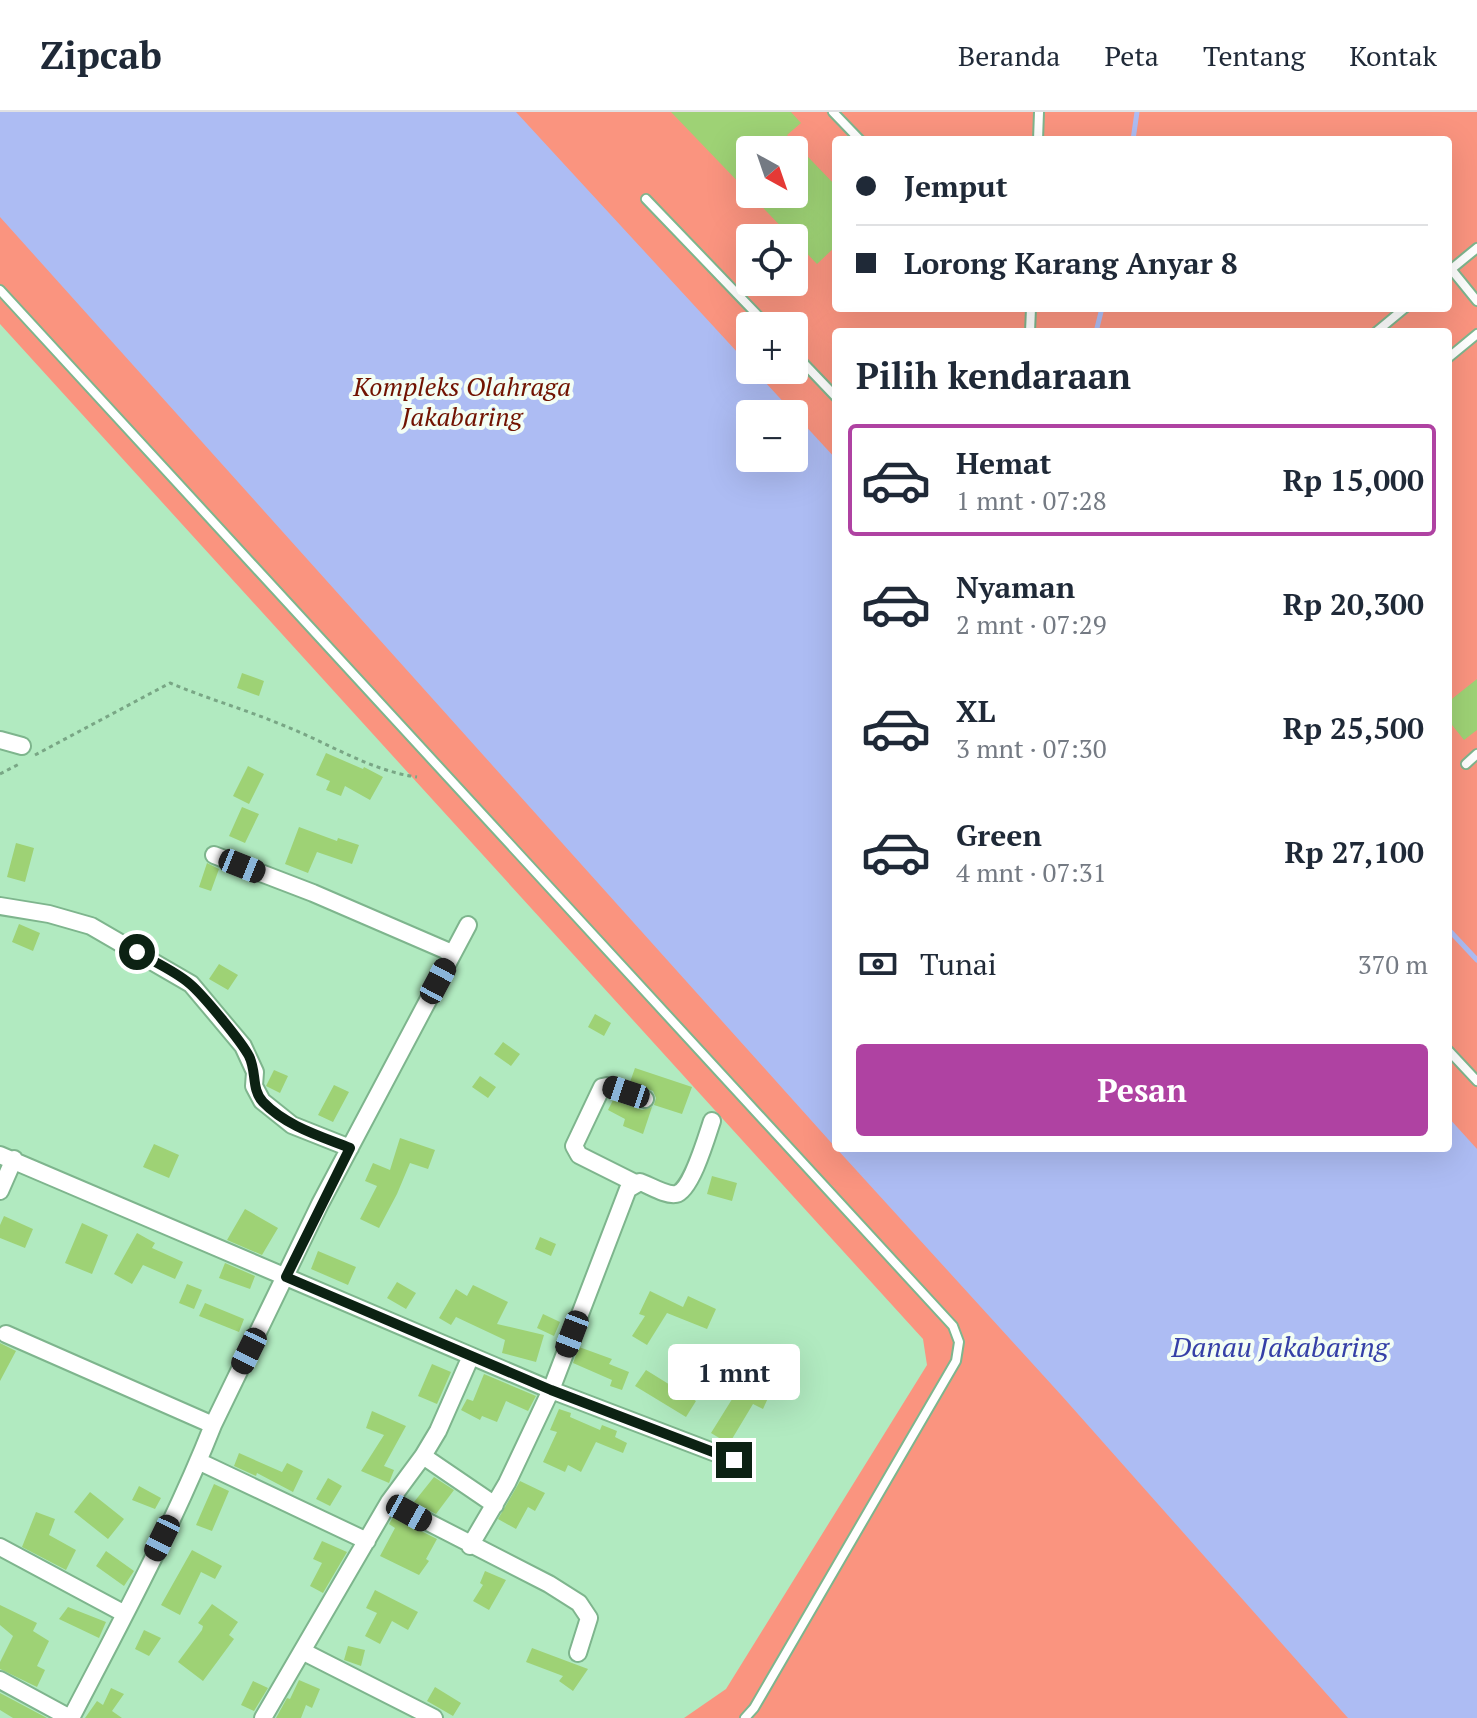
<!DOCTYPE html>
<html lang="id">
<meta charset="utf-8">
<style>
:root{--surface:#fff;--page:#f2f2f3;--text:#1f2937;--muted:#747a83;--line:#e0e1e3;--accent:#af42a2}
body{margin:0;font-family:"PT Serif",serif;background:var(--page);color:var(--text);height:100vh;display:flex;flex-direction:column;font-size:30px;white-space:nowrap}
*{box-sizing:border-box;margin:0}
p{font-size:26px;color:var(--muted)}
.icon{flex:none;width:44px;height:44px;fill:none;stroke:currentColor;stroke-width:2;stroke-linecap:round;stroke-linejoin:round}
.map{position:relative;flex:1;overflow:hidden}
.sheet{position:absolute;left:832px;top:216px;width:620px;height:824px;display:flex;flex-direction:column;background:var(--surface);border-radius:8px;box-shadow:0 8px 32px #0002}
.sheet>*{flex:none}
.top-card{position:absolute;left:832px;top:24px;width:620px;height:176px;border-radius:8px;box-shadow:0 8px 32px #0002;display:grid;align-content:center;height:176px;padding:0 24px;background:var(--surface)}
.needle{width:52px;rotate:140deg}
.tools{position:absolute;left:736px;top:24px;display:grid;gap:16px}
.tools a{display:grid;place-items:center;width:72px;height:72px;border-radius:8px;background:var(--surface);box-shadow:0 8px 32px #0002;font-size:40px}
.end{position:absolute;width:36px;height:36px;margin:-18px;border:10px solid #0c2213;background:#fff;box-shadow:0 0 0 4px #fff}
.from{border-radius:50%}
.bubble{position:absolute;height:56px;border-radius:8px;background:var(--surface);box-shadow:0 8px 32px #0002;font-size:26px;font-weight:700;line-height:56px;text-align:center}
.car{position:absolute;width:24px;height:48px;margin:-24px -12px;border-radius:10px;box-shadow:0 0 6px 2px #0007;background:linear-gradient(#222 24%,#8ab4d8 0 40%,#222 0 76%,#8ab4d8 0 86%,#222 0)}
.top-card b{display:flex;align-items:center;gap:28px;height:76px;font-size:30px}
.top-card b+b{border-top:2px solid var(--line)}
.top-card i{width:20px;height:20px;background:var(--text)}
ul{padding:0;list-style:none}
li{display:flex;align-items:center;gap:24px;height:112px;margin:0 16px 12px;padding:0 8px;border:4px solid transparent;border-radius:8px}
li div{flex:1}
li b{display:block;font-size:30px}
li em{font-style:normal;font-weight:700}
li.active{border-color:var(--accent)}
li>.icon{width:72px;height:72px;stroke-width:1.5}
h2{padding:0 24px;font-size:36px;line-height:96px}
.pay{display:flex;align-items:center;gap:20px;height:88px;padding:0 24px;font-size:30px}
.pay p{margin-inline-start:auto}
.action{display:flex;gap:16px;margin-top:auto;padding:16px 24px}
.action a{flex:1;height:92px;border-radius:8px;background:var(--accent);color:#fff;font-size:32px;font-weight:700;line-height:92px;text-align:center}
header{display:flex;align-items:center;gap:48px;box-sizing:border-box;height:112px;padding:0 40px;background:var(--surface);border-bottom:2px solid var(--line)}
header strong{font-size:38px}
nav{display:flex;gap:44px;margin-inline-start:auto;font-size:28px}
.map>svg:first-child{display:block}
</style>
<header>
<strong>Zipcab</strong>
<nav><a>Beranda</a><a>Peta</a><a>Tentang</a><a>Kontak</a></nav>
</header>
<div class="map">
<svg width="1477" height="1606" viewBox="0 0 1477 1606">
<rect width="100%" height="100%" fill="#b1eac0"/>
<path fill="#fa947f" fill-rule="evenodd" d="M 0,0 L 1477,0 L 1477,1606 L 684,1606 L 726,1577 L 927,1253 L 923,1227 L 0,212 ZM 836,28 L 1448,28 L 1448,196 L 836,196 ZM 750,38 L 794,38 L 794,82 L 750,82 ZM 750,126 L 794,126 L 794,170 L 750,170 ZM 750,214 L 794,214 L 794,258 L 750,258 ZM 836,220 L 1448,220 L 1448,1036 L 836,1036 ZM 750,302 L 794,302 L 794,346 L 750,346 Z"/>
<path fill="#adbcf3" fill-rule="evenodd" d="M 0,0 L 516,0 L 750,254 L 750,258 L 754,258 L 836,347 L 836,1036 L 0,105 ZM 750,302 L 794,302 L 794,346 L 750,346 Z
M 1448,1005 L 1477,1037 L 1477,1606 L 1348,1606 L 1062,1284 L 836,1036 L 1448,1036 Z"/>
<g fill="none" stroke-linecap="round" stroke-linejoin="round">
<path stroke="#adbcf3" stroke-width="5" d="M 1133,28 L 1137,0
M 1096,220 L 1102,196
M 1448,817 L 1477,848"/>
</g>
<path fill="#9ed275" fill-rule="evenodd" d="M 671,0 L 791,0 L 801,11 L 787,23 L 836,74 L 836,134 L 817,152 ZM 750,38 L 794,38 L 794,82 L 750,82 Z
M 242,561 L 264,569 L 259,584 L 237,576 Z
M 1477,567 L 1477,618 L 1464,628 L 1448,608 L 1448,590 Z
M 326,641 L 363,657 L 364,655 L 383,665 L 370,688 L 345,674 L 341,684 L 326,678 L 330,669 L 316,663 Z
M 248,654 L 264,662 L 249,692 L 233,684 Z
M 242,695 L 259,702 L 245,731 L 229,724 Z
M 299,715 L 337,729 L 338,726 L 359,733 L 352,752 L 317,740 L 308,761 L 285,752 Z
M 16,731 L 34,736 L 25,770 L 7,765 Z
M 207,751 L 219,757 L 211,779 L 199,775 Z
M 19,812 L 40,821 L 33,839 L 12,830 Z
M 219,852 L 238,863 L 228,878 L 209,867 Z
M 595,902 L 611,911 L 604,924 L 588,915 Z
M 503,930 L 520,942 L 511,954 L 494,942 Z
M 635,956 L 692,975 L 682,1002 L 654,993 L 656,986 L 653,979 L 630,970 Z
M 274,958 L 288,964 L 280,981 L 266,974 Z
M 480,964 L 496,975 L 488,986 L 472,975 Z
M 334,973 L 349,980 L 333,1010 L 318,1003 Z
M 613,988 L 642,998 L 652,995 L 643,1022 L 623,1014 L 625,1007 L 608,998 Z
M 400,1026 L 435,1038 L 428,1057 L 410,1051 L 397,1082 L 379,1116 L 360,1107 L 377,1074 L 365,1069 L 373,1051 L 390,1058 Z
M 154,1032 L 179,1043 L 169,1066 L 143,1055 Z
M 712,1064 L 737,1071 L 732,1089 L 707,1082 Z
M 245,1097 L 278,1116 L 262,1143 L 227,1128 Z
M 4,1104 L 33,1117 L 25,1136 L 0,1126 L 0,1113 Z
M 82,1111 L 108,1123 L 92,1162 L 65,1151 Z
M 137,1121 L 155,1131 L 152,1136 L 183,1150 L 175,1167 L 143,1153 L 132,1172 L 114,1162 Z
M 540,1125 L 556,1132 L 551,1144 L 535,1137 Z
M 318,1139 L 356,1155 L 348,1173 L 311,1157 Z
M 225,1151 L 255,1164 L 250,1177 L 219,1166 Z
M 397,1170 L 416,1181 L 406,1197 L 387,1186 Z
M 187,1172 L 202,1178 L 194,1197 L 179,1191 Z
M 473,1173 L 508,1190 L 497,1212 L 544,1223 L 536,1250 L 502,1241 L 505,1228 L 456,1205 L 451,1213 L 439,1206 L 456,1177 L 467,1184 Z
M 650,1179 L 683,1195 L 688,1184 L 716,1197 L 707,1217 L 667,1201 L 647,1233 L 632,1224 L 645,1204 L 639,1202 Z
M 205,1191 L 244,1207 L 239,1220 L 199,1204 Z
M 543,1202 L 560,1210 L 554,1224 L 537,1216 Z
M 0,1231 L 16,1239 L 0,1269 Z
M 579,1235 L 612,1247 L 609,1252 L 629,1260 L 622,1278 L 610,1274 L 612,1268 L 573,1251 Z
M 747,1250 L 778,1264 L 763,1297 L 753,1292 L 729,1332 L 711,1321 L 734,1284 L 732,1283 Z
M 432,1252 L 451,1260 L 437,1292 L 418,1284 Z
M 646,1258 L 696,1289 L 686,1305 L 635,1274 Z
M 484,1262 L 536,1284 L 528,1299 L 506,1289 L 497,1310 L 482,1304 L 480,1308 L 461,1298 L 467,1287 L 473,1289 Z
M 559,1297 L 571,1301 L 570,1305 L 600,1318 L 602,1313 L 617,1319 L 615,1325 L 627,1331 L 623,1341 L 596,1330 L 581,1360 L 568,1353 L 565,1360 L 543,1350 L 557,1320 L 550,1318 Z
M 372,1299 L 406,1314 L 384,1354 L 394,1358 L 389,1371 L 361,1359 L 384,1323 L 366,1316 Z
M 239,1341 L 282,1360 L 287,1351 L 303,1359 L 293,1380 L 257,1361 L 256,1364 L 234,1354 Z
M 434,1365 L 454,1378 L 436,1402 L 414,1390 Z
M 328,1366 L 342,1374 L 330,1394 L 316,1387 Z
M 520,1369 L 545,1381 L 535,1399 L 528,1395 L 516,1417 L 498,1407 Z
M 214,1372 L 229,1379 L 212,1419 L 196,1413 Z
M 139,1374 L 161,1386 L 155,1397 L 132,1388 Z
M 90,1380 L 124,1407 L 108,1427 L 74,1400 Z
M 36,1400 L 55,1407 L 49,1423 L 76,1438 L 66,1458 L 22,1435 Z
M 393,1405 L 437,1427 L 426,1447 L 429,1449 L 419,1463 L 380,1444 L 395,1416 L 389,1412 Z
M 322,1429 L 347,1440 L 323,1481 L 310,1474 L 322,1451 L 313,1447 Z
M 192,1438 L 222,1454 L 215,1467 L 201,1460 L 180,1503 L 161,1493 Z
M 106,1439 L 134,1459 L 124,1474 L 96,1454 Z
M 485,1459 L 506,1468 L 489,1498 L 473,1489 L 483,1473 L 480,1471 Z
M 375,1478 L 418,1500 L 408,1518 L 392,1509 L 380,1532 L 365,1524 L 377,1501 L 366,1496 Z
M 212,1492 L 238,1510 L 229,1523 L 234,1527 L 203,1569 L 178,1550 L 202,1518 L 203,1514 L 198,1511 Z
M 0,1493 L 37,1511 L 33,1519 L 49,1529 L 37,1554 L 45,1558 L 37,1575 L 0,1557 L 0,1550 L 13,1524 L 0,1513 Z
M 68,1495 L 106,1510 L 99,1526 L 59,1507 Z
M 144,1518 L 161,1526 L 149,1544 L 135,1537 Z
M 348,1534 L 365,1538 L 361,1554 L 344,1548 Z
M 532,1536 L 588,1557 L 573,1579 L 559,1569 L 563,1564 L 526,1550 Z
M 299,1568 L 320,1577 L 312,1596 L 306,1593 L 301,1606 L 276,1606 L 287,1586 L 290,1587 Z
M 253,1569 L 268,1576 L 254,1599 L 241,1593 Z
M 435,1575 L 461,1591 L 453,1604 L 427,1589 Z
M 111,1576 L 124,1582 L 112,1599 L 122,1606 L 85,1606 L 97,1589 L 103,1593 Z
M 0,1581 L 47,1606 L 13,1606 L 0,1598 Z"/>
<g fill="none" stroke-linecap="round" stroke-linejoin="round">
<defs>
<path id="lane" d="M 833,0 L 860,28
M 1038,28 L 1039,0
M 646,87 L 768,214
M 1451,157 L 1477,189
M 1449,159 L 1477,136
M 0,178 L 953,1214 L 959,1230 L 956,1249 L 754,1596 L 745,1606
M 1030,220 L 1031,196
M 1376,220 L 1405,196
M 794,241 L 836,285
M 1448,246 L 1477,222
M 1466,652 L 1477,642
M 1448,938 L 1477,969"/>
<path id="street" d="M 0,628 L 22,634
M 214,743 L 313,781 L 452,841
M 0,794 L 49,802 L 91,814 L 191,872 L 243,934 L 255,960 L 254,974 L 262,989 L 292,1013 L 350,1036
M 0,1043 L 551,1278 L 734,1348
M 635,1071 L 579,1043 L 574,1034 L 602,975 L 607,974 L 645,987
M 0,1079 L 14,1047
M 6,1222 L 213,1313
M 423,1344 L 495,1393
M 198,1349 L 367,1429
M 389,1390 L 549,1472 L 579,1491 L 589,1506 L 578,1541
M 470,1434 L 507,1371 L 551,1278 L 628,1077 L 640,1070 C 649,1073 666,1084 676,1082 C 691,1079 707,1024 712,1009
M 0,1435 L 125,1502
M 302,1539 L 434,1606
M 0,1568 L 70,1606
M 71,1606 C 121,1510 173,1414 213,1313 L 320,1092 L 468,813
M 263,1606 L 389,1390 L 423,1344 L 438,1319 L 471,1244"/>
</defs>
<use href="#lane" stroke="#7eb58d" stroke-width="12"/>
<use href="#street" stroke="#7eb58d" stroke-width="20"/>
<path stroke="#79a685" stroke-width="3" stroke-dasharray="4 4" stroke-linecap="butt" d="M 35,643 L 170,571 C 208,587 247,598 285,614 C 328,631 371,659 417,665
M 0,662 L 21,651"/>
<use href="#lane" stroke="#fff" stroke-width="8"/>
<use href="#street" stroke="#fff" stroke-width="16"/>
</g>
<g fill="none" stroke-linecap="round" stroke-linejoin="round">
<path stroke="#0c2213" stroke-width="10" d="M 137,840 C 154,850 175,859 190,872 C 203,883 241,929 249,944 C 257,960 251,977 263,990 C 286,1014 320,1024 350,1036 L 286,1165 L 551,1278 L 734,1348"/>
</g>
<g text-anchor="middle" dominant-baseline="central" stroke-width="8" stroke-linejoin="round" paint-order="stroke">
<g font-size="26" font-style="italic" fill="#711201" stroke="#f3fef5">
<text x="462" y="274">Kompleks Olahraga<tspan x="462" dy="30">Jakabaring</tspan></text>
</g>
<g font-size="28" font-style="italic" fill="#3540a7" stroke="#f3fef5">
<text x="1280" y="1234">Danau Jakabaring</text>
</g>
</g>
</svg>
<div class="tools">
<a><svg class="needle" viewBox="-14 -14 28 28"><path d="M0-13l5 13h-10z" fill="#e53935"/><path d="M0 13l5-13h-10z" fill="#747a83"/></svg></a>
<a><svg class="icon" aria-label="locate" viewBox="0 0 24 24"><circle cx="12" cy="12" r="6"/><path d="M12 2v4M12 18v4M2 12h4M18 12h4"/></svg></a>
<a>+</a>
<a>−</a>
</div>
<i class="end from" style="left:137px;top:840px"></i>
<i class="end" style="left:734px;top:1348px"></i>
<div class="bubble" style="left:668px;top:1232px;width:132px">1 mnt</div>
<i class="car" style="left:242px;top:754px;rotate:112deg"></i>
<i class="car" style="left:438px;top:869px;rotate:28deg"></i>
<i class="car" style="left:626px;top:980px;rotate:288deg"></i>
<i class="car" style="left:572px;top:1222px;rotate:201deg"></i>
<i class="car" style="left:249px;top:1239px;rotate:206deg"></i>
<i class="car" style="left:409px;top:1401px;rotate:119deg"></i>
<i class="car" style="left:162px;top:1426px;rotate:206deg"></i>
<div class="top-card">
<b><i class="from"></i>Jemput</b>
<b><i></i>Lorong Karang Anyar 8</b>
</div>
<section class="sheet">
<h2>Pilih kendaraan</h2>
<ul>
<li class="active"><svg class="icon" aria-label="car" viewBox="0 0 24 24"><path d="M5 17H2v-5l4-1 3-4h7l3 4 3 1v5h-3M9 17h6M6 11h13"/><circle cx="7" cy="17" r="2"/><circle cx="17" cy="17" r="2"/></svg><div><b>Hemat</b><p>1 mnt · 07:28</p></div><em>Rp 15,000</em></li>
<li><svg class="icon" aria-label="car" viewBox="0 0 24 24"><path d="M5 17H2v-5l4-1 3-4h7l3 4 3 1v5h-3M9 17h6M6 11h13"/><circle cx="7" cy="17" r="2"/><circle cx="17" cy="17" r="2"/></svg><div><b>Nyaman</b><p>2 mnt · 07:29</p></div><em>Rp 20,300</em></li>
<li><svg class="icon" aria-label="car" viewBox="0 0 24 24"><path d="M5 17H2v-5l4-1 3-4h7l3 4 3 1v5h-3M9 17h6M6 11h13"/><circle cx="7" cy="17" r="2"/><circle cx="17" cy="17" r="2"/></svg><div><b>XL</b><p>3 mnt · 07:30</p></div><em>Rp 25,500</em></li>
<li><svg class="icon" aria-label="car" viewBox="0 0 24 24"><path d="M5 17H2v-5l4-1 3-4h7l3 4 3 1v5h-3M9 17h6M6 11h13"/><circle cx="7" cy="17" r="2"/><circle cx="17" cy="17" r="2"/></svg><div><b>Green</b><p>4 mnt · 07:31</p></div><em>Rp 27,100</em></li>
</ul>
<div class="pay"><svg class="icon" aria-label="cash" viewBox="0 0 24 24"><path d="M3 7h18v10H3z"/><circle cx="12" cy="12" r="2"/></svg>Tunai<p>370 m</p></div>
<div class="action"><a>Pesan</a></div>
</section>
</div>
